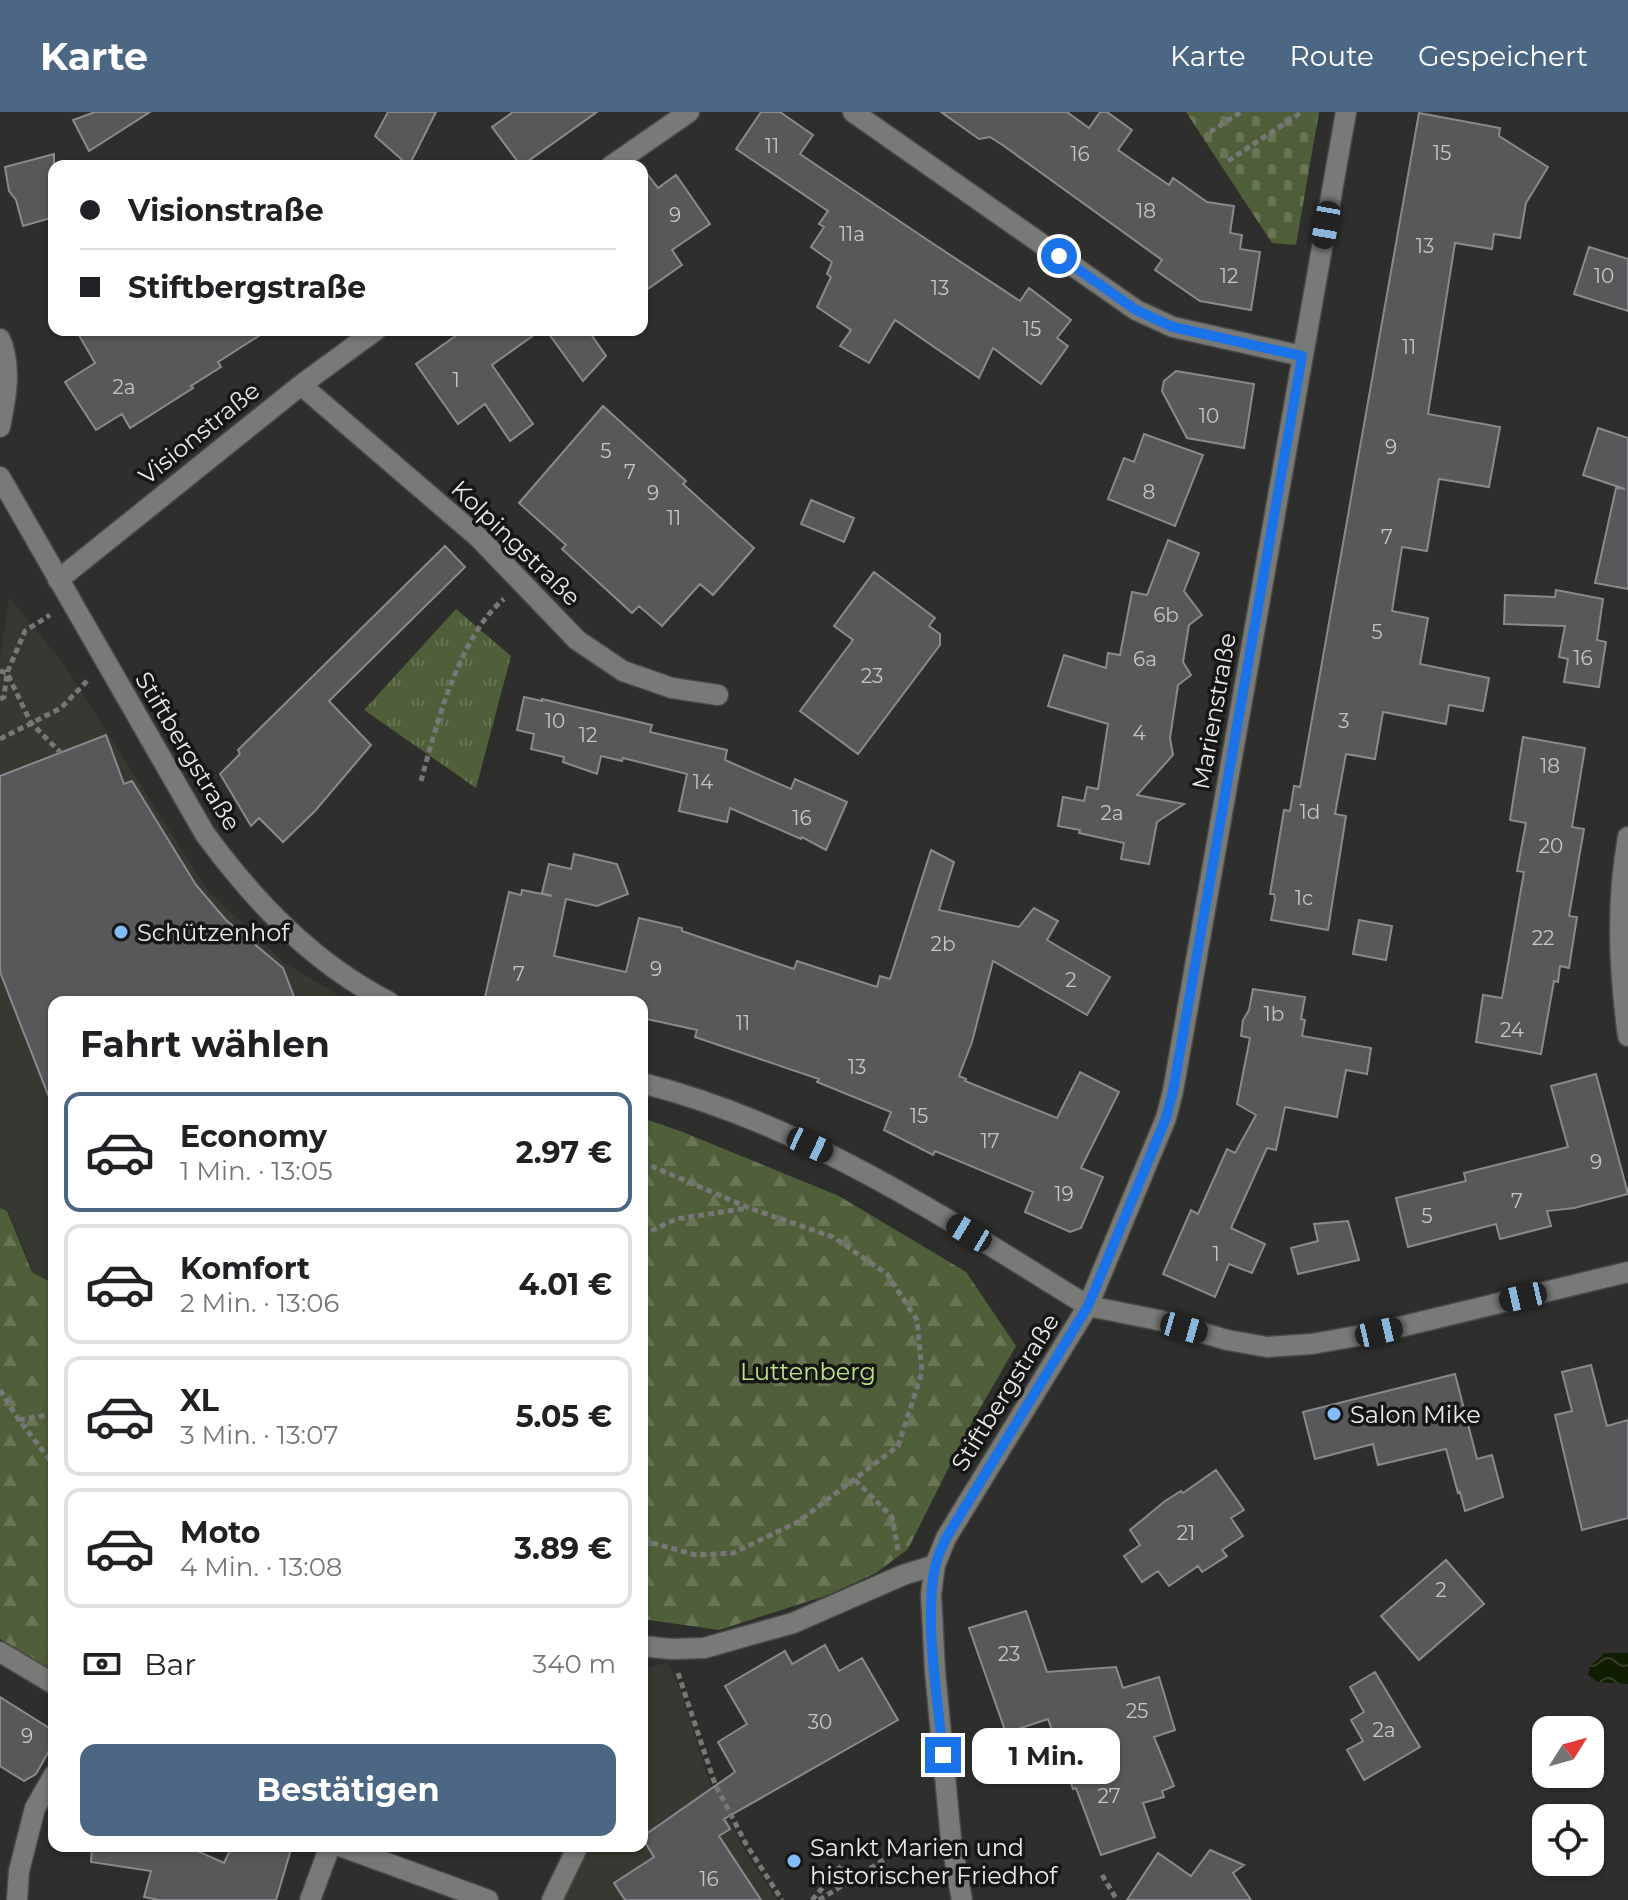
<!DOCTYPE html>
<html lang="de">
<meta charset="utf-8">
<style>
:root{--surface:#fff;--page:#f6f6f6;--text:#202124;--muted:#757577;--line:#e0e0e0;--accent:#4c6784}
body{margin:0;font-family:Montserrat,sans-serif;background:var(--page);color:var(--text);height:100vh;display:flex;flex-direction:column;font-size:30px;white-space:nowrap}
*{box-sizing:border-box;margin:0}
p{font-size:26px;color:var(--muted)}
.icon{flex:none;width:44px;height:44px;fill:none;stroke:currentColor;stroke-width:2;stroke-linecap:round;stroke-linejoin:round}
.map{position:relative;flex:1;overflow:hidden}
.sheet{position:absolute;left:48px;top:884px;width:600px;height:856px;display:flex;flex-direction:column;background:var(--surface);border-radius:16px;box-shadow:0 2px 6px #0004}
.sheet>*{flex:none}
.banner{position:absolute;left:48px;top:48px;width:600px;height:176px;border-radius:16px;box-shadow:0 2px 6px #0004;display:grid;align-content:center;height:176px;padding:0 32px;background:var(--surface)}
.needle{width:52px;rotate:53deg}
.controls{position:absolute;left:1532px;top:1604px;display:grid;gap:16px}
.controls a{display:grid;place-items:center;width:72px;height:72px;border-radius:16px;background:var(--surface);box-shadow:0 2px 6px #0004;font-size:40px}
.end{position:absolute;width:36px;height:36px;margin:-18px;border:10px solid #1a73e8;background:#fff;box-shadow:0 0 0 4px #fff}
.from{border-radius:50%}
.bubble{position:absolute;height:56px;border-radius:16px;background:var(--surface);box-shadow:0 2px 6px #0004;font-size:26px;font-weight:700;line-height:56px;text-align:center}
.car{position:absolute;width:24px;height:48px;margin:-24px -12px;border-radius:10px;box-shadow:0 0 6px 2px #0007;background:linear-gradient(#222 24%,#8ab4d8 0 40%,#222 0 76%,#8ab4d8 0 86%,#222 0)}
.banner b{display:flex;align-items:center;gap:28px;height:76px;font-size:30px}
.banner b+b{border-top:2px solid var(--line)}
.banner i{width:20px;height:20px;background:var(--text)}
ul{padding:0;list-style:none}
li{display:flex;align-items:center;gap:24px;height:120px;margin:0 16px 12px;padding:0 16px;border:4px solid var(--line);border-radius:16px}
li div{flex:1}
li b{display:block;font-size:30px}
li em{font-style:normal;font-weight:700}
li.selected{border-color:var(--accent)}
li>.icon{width:72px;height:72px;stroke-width:1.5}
h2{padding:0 32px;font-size:36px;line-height:96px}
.pay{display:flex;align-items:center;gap:20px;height:88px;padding:0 32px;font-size:30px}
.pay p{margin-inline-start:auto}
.primary-button{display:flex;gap:16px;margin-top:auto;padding:16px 32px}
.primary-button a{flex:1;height:92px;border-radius:16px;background:var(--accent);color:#fff;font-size:32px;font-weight:700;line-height:92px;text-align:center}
header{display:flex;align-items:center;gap:48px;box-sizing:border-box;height:112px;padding:0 40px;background:var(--accent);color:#fff}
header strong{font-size:38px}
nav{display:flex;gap:44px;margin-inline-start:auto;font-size:28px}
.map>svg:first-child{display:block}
</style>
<header>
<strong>Karte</strong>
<nav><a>Karte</a><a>Route</a><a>Gespeichert</a></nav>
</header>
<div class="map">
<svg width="1628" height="1788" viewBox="0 0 1628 1788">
<defs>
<pattern id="grass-tufts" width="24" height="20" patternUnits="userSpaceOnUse" patternTransform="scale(2)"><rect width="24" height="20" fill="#4f5f3a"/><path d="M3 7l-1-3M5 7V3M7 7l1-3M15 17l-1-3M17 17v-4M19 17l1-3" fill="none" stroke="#687656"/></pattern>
<pattern id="forest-firs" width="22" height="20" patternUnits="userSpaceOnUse" patternTransform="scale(2)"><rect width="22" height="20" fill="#4f5f3a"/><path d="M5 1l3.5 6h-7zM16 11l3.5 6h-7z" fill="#687656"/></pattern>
<pattern id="cemetery-stones" width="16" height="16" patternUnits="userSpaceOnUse" patternTransform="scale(2)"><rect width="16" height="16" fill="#4f5f3a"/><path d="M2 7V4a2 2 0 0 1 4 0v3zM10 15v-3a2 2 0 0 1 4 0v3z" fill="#687656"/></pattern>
<pattern id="water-waves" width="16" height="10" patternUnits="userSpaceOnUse" patternTransform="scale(2)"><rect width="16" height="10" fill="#111d00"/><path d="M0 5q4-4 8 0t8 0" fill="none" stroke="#343e25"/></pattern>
</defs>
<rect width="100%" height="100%" fill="#2e2f2c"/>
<path fill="#353931" d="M 9,485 L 63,551 L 207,777 L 284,851 L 351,890 L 54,890 L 54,1172 L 33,1160 L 8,1099 L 0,1096 L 0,547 Z
M 668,1551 L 680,1577 L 710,1672 L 744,1738 L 777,1788 L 564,1788 L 582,1743 L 589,1734 L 642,1734 L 642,1653 L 648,1613 L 643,1556 Z"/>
<path fill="url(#grass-tufts)" d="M 456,497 L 511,544 L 476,676 L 364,598 Z"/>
<path fill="url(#forest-firs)" d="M 642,1006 L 680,1019 L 839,1084 L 966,1160 L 1016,1234 L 967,1319 L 908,1437 L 876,1461 L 828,1483 L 719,1518 L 642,1507 Z
M 0,1096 L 7,1099 L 32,1160 L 54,1172 L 54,1559 L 0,1527 Z"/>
<path fill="url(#cemetery-stones)" d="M 1186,0 L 1319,0 L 1296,133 L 1272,131 Z"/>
<path fill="url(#water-waves)" d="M 1605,1541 L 1628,1541 L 1628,1572 L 1598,1570 L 1588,1563 L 1590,1554 Z"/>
<path fill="#56585a" stroke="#888a8d" stroke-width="2" d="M 95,0 L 150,0 L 89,39 L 73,8 Z
M 388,0 L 436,0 L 409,54 L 375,24 Z
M 513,0 L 597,0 L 521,54 L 492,15 Z
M 761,0 L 780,0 L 813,23 L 800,42 L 929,129 L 1020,189 L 1029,176 L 1071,208 L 1057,226 L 1068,234 L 1041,272 L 993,236 L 979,266 L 895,208 L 869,251 L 840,234 L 851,218 L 817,195 L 831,165 L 827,162 L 832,150 L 811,135 L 824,115 L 819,112 L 828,99 L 736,37 Z
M 941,0 L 1067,0 L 1089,16 L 1100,0 L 1107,0 L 1132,18 L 1118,38 L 1169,73 L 1173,66 L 1207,90 L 1234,94 L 1230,121 L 1242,123 L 1240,137 L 1260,140 L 1251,198 L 1200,189 L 1155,158 L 1162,148 L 1004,34 L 990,25 L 979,27 Z
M 1419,1 L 1500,16 L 1499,24 L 1548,55 L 1526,91 L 1520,126 L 1494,122 L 1492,137 L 1455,131 L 1428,302 L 1500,315 L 1489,375 L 1439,367 L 1427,439 L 1402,435 L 1392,499 L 1428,506 L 1420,552 L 1489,566 L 1483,599 L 1449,593 L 1446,612 L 1383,600 L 1375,647 L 1346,642 L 1335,702 L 1346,704 L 1328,818 L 1271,808 L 1275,787 L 1274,782 L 1270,782 L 1284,698 L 1290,699 L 1294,674 L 1300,675 Z
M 54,42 L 54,105 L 23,114 L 16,88 L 9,79 L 5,55 Z
M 642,55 L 658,76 L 676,63 L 710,112 L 672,138 L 682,153 L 642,181 Z
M 1589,135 L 1628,147 L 1628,199 L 1574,182 Z
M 76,218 L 268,218 L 218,250 L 221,255 L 191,274 L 193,276 L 130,316 L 122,302 L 96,318 L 65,270 L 95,251 Z
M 464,218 L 541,218 L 492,253 L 533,312 L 510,329 L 485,292 L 458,312 L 416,252 Z
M 546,218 L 588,218 L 606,244 L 583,269 Z
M 1176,259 L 1254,272 L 1244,336 L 1187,326 L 1162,279 L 1164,269 Z
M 603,294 L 686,369 L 683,372 L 754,436 L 713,483 L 700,472 L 662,514 L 639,494 L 632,501 L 562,437 L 566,433 L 519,391 Z
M 1598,316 L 1628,326 L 1628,477 L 1595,471 L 1616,376 L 1625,377 L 1583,363 Z
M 1144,322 L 1203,343 L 1175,414 L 1108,387 L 1124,346 L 1134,350 Z
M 811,388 L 854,406 L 844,430 L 801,412 Z
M 1168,428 L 1199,441 L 1184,479 L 1202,503 L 1189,513 L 1183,550 L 1191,563 L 1178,573 L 1170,626 L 1173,643 L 1137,683 L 1184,692 L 1157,710 L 1149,752 L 1121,747 L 1124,731 L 1079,721 L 1080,718 L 1058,714 L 1063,685 L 1084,689 L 1087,675 L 1098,677 L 1108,612 L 1048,594 L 1064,543 L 1106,556 L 1108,541 L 1120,543 L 1132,480 L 1147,483 Z
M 445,434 L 465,455 L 329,589 L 371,633 L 315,699 L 283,730 L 259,706 L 251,714 L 220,662 L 240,642 L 238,638 Z
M 874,460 L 935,506 L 929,514 L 940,522 L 940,533 L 858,642 L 800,599 L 853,528 L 834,514 Z
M 1556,478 L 1603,487 L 1597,528 L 1606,530 L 1599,575 L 1564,570 L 1568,547 L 1559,545 L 1565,514 L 1504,512 L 1505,483 L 1555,485 Z
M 524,585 L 542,589 L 542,587 L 652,613 L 650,620 L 727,638 L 725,648 L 791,677 L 795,667 L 847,690 L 826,738 L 802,725 L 801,727 L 730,696 L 727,710 L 679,699 L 687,662 L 623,646 L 622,649 L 601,644 L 597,662 L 563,650 L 564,645 L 531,637 L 534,622 L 517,618 Z
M 106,623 L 124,672 L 132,669 L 196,773 L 226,808 L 283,856 L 296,890 L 54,890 L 52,993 L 0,860 L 0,664 Z
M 1523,625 L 1585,636 L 1572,715 L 1584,717 L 1569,804 L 1577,805 L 1569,856 L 1560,854 L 1558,870 L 1554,869 L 1541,942 L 1476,930 L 1483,883 L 1502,886 L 1524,760 L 1517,759 L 1526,711 L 1510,708 Z
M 931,738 L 954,750 L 939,798 L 1019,815 L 1034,796 L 1058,809 L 1047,828 L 1110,865 L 1087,903 L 993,849 L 972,930 L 959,964 L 966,967 L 965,969 L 1057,1006 L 1080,960 L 1119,980 L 1081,1056 L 1103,1065 L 1081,1116 L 1070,1120 L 1025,1100 L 1033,1080 L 935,1039 L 933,1043 L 884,1018 L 891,1000 L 817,970 L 819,967 L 695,925 L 697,918 L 642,906 L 642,890 L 508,890 L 485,885 L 509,780 L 521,783 L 522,778 L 552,784 L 542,781 L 549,752 L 571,757 L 574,742 L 617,752 L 628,782 L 597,794 L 566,787 L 554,844 L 626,860 L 639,806 L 682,816 L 682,819 L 794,857 L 797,849 L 877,875 L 880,864 L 890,867 Z
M 1359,808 L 1392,814 L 1386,848 L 1353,842 Z
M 1253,877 L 1305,885 L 1301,907 L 1305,908 L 1302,924 L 1371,936 L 1367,962 L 1346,958 L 1337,1005 L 1285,995 L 1276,1038 L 1267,1036 L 1231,1116 L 1265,1132 L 1252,1161 L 1229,1152 L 1215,1185 L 1163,1162 L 1191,1098 L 1198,1102 L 1227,1037 L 1235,1041 L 1256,1003 L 1237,992 L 1250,926 L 1241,924 L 1243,908 L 1249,898 Z
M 1596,962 L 1628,1082 L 1574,1096 L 1547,1099 L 1551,1114 L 1500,1127 L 1496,1112 L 1408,1135 L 1396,1086 L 1466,1069 L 1464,1061 L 1568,1035 L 1551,974 Z
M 1348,1109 L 1359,1148 L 1298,1162 L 1291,1136 L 1318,1129 L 1314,1112 Z
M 1591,1253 L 1607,1314 L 1628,1308 L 1628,1406 L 1582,1418 L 1555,1303 L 1572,1299 L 1562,1260 Z
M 1455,1262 L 1477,1347 L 1492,1343 L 1503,1385 L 1465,1399 L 1460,1380 L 1458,1381 L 1446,1337 L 1378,1353 L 1373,1332 L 1315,1347 L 1303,1300 Z
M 1216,1358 L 1244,1398 L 1231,1406 L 1243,1424 L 1222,1438 L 1227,1444 L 1202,1460 L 1198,1454 L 1169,1474 L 1158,1459 L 1142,1470 L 1124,1444 L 1140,1433 L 1130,1418 L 1165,1389 L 1181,1379 L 1183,1381 Z
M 1446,1448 L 1484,1492 L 1419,1548 L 1381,1504 Z
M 1026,1499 L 1047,1560 L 1116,1555 L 1123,1576 L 1159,1565 L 1175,1618 L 1154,1625 L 1174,1674 L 1162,1679 L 1164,1685 L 1143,1691 L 1155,1725 L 1101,1743 L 1076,1676 L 1073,1677 L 1048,1607 L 1006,1621 L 969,1516 Z
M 825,1533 L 839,1559 L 862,1546 L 898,1608 L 724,1707 L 730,1717 L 719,1724 L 761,1788 L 625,1788 L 614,1771 L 654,1745 L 642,1725 L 735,1660 L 718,1630 L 747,1612 L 725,1574 L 785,1539 L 792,1552 Z
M 1375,1560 L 1420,1635 L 1364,1668 L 1347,1638 L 1363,1629 L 1351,1608 L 1364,1600 L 1350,1575 Z
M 0,1585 L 54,1619 L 54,1630 L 40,1655 L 36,1662 L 24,1669 L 0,1654 Z
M 92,1734 L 186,1734 L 224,1751 L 232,1734 L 292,1734 L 276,1788 L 159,1788 L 144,1785 L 151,1759 L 91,1750 Z
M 1210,1738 L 1244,1753 L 1233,1761 L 1251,1788 L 1127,1788 L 1158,1741 L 1191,1764 Z"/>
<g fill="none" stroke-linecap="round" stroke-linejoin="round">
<defs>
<path id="street" d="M 853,0 L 1136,198 L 1173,215 L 1302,244
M 1346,0 L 1173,979 L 1166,1006 L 1088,1194 L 1163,1209 L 1227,1228 L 1267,1235 L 1312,1232 L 1379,1220 L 1628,1160
M 611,54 L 689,0
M 0,227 C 12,254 6,286 0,315
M 301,273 L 479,426 L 577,528 L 623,559 L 672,576 L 718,583
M 58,468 L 301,273 L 376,218
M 1628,725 C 1616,792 1619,857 1628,924
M 642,1534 L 671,1537 L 704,1536 L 793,1511 L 903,1463 L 935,1453
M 0,1540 L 54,1572
M 340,1734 L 488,1788
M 17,1788 L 19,1759 L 35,1696 L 54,1663
M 310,1788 L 330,1734
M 552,1788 L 578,1734"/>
<path id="secondary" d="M 0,365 L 205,722 C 255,790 313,851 389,890
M 642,971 C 805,1012 947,1107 1088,1194 L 946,1426 L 935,1453 L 931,1482 L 935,1559 L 951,1727 L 962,1788"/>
</defs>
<use href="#street" stroke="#494a48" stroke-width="23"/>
<use href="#secondary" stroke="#494a48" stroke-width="23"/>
<path stroke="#777876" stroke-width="5" stroke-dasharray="6 4" stroke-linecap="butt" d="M 1210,20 L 1241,0
M 1228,49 L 1302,0
M 0,559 L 7,561 L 31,611 L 61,641
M 0,587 L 4,585 L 7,561 L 25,519 L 50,503
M 0,627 L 61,596 L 88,568
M 421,669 C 436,614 459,524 504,487
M 642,1050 L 749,1096 L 833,1125 L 887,1162 L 917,1208 L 922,1260 L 898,1334 L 798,1410 L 733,1441 L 696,1443 L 642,1428
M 642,1123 L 676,1107 L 748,1096
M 0,1278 L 19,1308 L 54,1353
M 19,1308 L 54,1302
M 855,1368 L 892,1405 L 898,1438
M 678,1561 L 715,1672 L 746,1732 L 782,1788
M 1102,1763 L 1117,1788
M 812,1788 L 841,1754
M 819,1788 L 903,1736 L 926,1731"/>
<use href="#street" stroke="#787a77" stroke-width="20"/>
<use href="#secondary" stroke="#787a77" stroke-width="20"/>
</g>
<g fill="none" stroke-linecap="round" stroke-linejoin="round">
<path stroke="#1a73e8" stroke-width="10" d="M 943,1643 C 938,1589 924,1507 935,1455 C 937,1445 942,1435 946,1426 L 1088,1194 L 1166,1006 L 1173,979 L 1302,244 L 1173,215 L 1136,198 L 1059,144"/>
</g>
<g fill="#82bcfa" stroke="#161715" stroke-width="3">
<circle cx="121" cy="820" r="8"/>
<circle cx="1334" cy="1302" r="8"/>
<circle cx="794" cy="1749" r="8"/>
</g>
<g text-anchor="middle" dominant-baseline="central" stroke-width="7" stroke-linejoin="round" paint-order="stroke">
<g font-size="20" fill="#c4c6c4">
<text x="772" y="34">11</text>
<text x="1442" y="41">15</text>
<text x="1080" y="42">16</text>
<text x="1146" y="99">18</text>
<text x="675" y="103">9</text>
<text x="852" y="122">11a</text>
<text x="1425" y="134">13</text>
<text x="1229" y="164">12</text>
<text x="1604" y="164">10</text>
<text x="940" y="176">13</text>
<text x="1032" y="217">15</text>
<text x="1409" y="235">11</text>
<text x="456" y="268">1</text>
<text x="124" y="275">2a</text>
<text x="1209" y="304">10</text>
<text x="1391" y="335">9</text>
<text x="606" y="339">5</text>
<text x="630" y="360">7</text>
<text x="1149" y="380">8</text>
<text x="653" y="381">9</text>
<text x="674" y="406">11</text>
<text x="1387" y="425">7</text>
<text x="1166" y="503">6b</text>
<text x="1377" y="520">5</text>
<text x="1583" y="546">16</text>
<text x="1145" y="547">6a</text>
<text x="872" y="564">23</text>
<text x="555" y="609">10</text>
<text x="1344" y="609">3</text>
<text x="1139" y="621">4</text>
<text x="588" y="623">12</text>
<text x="1550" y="654">18</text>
<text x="703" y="670">14</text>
<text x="1310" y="700">1d</text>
<text x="1112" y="701">2a</text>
<text x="802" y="706">16</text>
<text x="1551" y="734">20</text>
<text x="1304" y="786">1c</text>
<text x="1543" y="826">22</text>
<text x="943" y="832">2b</text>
<text x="656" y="857">9</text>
<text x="519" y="862">7</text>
<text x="1071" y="868">2</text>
<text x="1274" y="902">1b</text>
<text x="743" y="911">11</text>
<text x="1512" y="918">24</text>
<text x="857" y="955">13</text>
<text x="919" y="1004">15</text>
<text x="990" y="1029">17</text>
<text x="1596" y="1050">9</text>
<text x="1064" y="1082">19</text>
<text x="1517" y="1089">7</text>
<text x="1427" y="1104">5</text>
<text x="1216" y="1142">1</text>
<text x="1186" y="1421">21</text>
<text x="1441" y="1478">2</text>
<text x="1009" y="1542">23</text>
<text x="1137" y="1599">25</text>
<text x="820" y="1610">30</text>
<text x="1384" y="1618">2a</text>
<text x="27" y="1624">9</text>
<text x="1109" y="1684">27</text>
<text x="709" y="1767">16</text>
</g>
<g font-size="24" fill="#e9eae8" stroke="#161715">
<text transform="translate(199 321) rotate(-39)">Visionstraße</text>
<text transform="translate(516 431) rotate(44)">Kolpingstraße</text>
<text transform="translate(1214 599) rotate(-80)">Marienstraße</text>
<text transform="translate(188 639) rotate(59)">Stiftbergstraße</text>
<text transform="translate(1005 1280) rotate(-58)">Stiftbergstraße</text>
</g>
<g font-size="24" fill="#e9eae8" stroke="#161715" text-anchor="start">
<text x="137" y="820">Schützenhof</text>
<text x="1350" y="1302">Salon Mike</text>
<text x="810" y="1735">Sankt Marien und<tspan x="810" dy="28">historischer Friedhof</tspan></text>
</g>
<g font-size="24" fill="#bce388" stroke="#161715">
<text x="808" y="1259">Luttenberg</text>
</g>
</g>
</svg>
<div class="controls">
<a><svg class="needle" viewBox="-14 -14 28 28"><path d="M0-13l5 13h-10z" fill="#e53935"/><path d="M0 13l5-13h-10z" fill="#757577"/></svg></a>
<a><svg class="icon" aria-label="locate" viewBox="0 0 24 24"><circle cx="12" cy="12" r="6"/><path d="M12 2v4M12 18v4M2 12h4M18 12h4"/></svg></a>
</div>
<i class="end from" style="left:1059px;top:144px"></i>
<i class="end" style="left:943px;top:1643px"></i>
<div class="bubble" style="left:972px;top:1616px;width:148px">1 Min.</div>
<i class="car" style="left:1326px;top:113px;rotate:190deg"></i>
<i class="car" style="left:810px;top:1033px;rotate:115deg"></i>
<i class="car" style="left:969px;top:1121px;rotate:301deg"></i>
<i class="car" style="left:1523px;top:1185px;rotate:257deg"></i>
<i class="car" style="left:1184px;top:1216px;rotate:106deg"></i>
<i class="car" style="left:1379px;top:1220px;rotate:77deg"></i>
<div class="banner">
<b><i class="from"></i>Visionstraße</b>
<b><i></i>Stiftbergstraße</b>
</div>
<section class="sheet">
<h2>Fahrt wählen</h2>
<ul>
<li class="selected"><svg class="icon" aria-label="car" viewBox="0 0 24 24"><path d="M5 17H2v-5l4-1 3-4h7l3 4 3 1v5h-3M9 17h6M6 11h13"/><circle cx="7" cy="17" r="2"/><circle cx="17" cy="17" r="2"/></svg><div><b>Economy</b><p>1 Min. · 13:05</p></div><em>2.97 €</em></li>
<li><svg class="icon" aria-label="car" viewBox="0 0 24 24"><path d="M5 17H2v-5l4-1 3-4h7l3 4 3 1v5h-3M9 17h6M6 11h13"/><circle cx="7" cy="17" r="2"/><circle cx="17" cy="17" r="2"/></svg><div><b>Komfort</b><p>2 Min. · 13:06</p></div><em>4.01 €</em></li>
<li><svg class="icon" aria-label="car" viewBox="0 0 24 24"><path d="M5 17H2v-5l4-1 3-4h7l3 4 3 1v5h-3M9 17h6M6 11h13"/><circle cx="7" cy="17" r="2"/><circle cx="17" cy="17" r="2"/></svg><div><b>XL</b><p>3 Min. · 13:07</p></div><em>5.05 €</em></li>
<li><svg class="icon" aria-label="car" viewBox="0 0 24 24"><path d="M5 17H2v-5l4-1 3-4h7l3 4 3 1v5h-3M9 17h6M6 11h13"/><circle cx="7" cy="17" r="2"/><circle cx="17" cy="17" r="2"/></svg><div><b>Moto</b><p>4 Min. · 13:08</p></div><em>3.89 €</em></li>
</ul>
<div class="pay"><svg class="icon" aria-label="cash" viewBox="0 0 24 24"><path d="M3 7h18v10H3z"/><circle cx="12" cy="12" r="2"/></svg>Bar<p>340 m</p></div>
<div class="primary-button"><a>Bestätigen</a></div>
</section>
</div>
